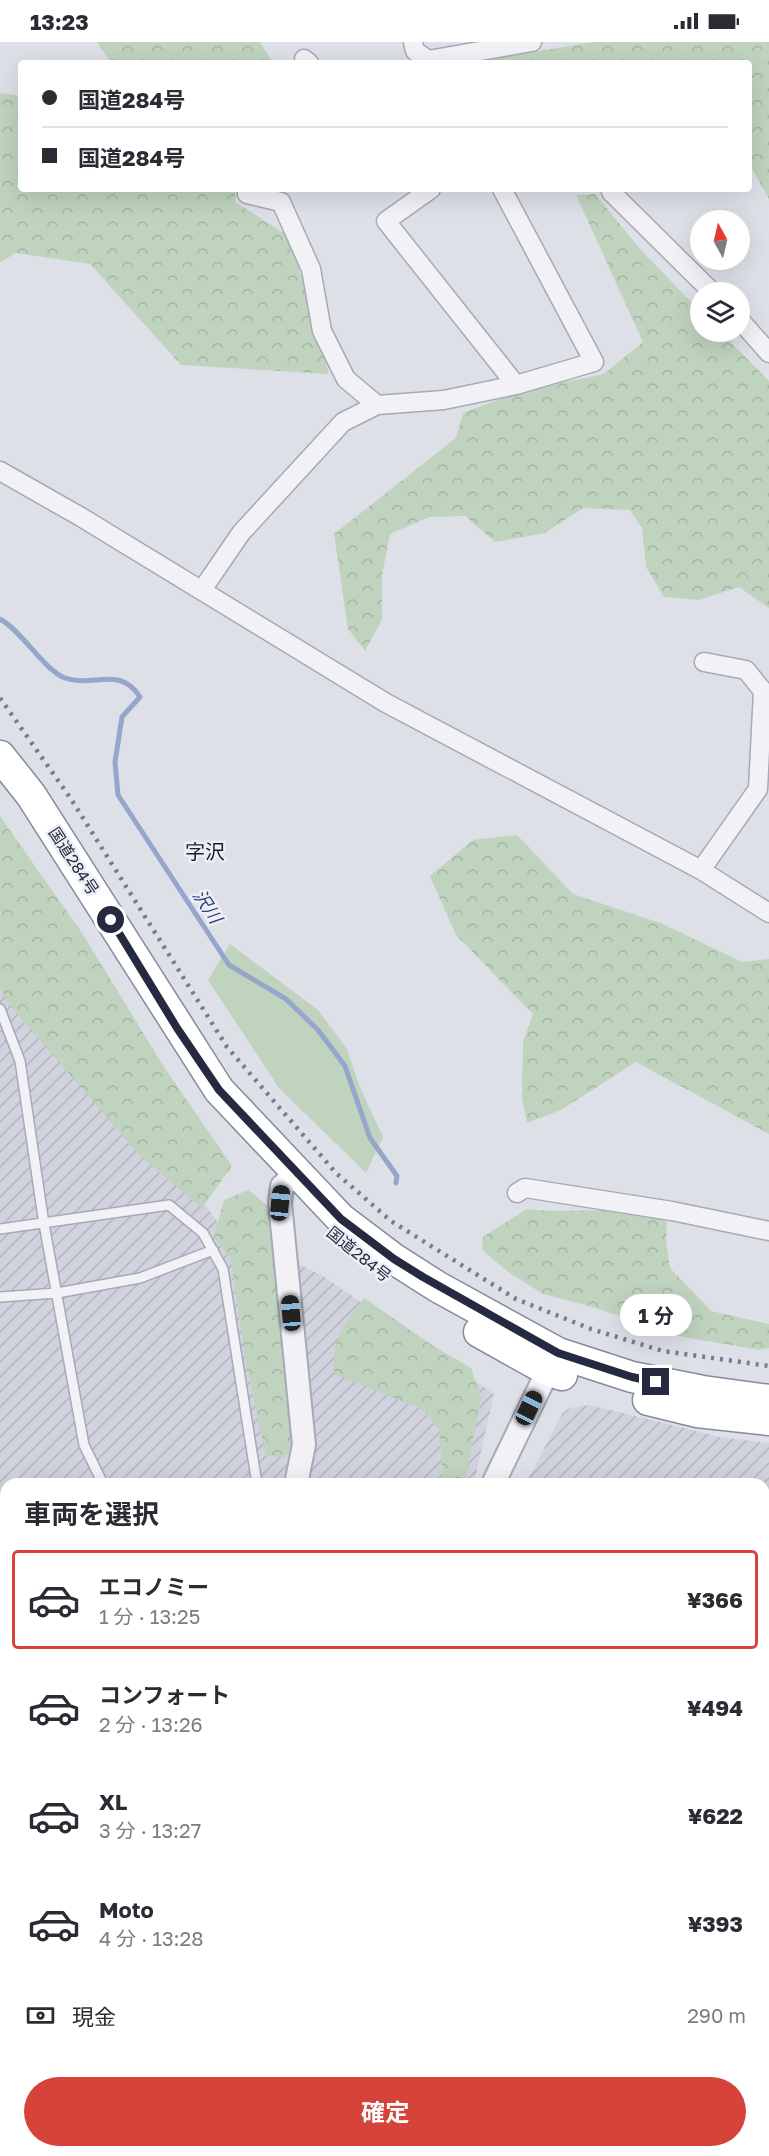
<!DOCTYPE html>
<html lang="ja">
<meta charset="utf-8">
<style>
:root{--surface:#fff;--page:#f7f7f7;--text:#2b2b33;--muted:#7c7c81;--line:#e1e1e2;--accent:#d5433b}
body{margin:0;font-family:"Golos Text","Noto Sans JP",sans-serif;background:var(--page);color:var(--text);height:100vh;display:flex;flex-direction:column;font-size:22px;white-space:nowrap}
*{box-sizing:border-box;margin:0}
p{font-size:20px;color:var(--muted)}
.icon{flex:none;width:33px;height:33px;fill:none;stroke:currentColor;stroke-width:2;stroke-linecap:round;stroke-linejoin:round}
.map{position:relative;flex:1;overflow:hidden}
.side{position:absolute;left:0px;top:1436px;width:770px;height:680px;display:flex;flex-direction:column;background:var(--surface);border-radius:18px 18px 0 0;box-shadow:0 6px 24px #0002}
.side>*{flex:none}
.hud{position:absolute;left:18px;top:18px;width:734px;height:132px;border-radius:6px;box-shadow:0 6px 24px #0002;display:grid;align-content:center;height:132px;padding:0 24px;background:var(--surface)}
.needle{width:39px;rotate:352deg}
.fabs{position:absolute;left:690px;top:168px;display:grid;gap:12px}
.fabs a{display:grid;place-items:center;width:60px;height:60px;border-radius:50%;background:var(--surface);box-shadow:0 6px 24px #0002;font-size:30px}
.end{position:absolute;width:27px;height:27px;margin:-14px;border:8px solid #262a40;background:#fff;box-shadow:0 0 0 3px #fff}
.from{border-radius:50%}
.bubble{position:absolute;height:42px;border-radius:21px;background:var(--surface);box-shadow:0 6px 24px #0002;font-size:20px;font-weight:700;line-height:42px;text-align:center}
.car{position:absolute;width:18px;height:36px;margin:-18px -9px;border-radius:8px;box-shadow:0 0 4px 2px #0007;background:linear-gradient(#222 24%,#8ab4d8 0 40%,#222 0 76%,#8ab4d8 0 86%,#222 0)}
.hud b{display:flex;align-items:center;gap:21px;height:57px;font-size:22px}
.hud b+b{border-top:2px solid var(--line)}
.hud i{width:15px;height:15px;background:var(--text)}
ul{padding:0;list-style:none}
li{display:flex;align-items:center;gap:18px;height:99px;margin:0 12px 9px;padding:0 12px;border:3px solid transparent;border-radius:6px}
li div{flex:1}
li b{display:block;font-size:22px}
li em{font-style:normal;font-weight:700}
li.selected{border-color:var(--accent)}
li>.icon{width:54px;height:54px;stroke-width:1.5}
h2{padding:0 24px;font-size:27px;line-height:72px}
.pay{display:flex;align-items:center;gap:15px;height:66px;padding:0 24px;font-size:22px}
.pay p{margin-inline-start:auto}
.button{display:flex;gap:12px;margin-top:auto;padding:12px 24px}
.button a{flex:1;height:69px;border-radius:36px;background:var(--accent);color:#fff;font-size:24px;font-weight:700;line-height:69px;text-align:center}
.status{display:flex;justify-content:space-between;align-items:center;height:42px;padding:0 30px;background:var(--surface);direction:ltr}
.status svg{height:16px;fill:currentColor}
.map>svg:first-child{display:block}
</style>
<div class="status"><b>13:23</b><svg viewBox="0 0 49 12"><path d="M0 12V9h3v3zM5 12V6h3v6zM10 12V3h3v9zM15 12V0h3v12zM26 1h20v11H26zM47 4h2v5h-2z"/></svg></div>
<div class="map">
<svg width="769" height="2114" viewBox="0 0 769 2114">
<defs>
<pattern id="industrial-furrows" width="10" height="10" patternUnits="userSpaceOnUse" patternTransform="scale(1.5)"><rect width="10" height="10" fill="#d0d2dd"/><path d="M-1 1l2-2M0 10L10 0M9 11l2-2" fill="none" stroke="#b2b4bf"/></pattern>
<pattern id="forest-crowns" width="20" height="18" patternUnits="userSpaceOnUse" patternTransform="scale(1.5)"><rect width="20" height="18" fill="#bfd3be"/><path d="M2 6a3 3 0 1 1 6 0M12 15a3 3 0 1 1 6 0" fill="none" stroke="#a4b5a4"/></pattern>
</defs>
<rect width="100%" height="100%" fill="#dee0e8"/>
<path fill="url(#industrial-furrows)" d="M 0,898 L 221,1184 L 323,1234 L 494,1352 L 474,1441 L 6,1442 L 6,2109 L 76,2109 L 71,2114 L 0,2114 Z
M 590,1363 L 720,1395 L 769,1401 L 769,1551 L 764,1553 L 764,1442 L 526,1441 L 562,1372 L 569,1366 Z"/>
<path fill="#bfd3be" d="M 230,902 L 318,968 L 347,1007 L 359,1043 L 383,1095 L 366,1131 L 279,1046 L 208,938 Z"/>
<path fill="url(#forest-crowns)" d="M 97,0 L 260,0 L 273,21 L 111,21 Z
M 594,0 L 769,0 L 769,157 L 749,121 L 748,21 L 482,21 L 484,18 Z
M 0,51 L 21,54 L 21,147 L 236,147 L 235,160 L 290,195 L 329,332 L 181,323 L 90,222 L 16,211 L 0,220 Z
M 595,152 L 640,207 L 700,269 L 700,290 L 721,290 L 769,339 L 769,566 L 739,545 L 699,558 L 664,555 L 646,525 L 642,486 L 630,468 L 583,466 L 545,491 L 495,500 L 465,474 L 429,475 L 390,492 L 382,533 L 382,578 L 365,609 L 348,587 L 334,492 L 456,396 L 463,371 L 521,349 L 604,332 L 643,300 L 576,153 Z
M 0,774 L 84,894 L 164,1025 L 232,1124 L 202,1166 L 140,1114 L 7,960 L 0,944 Z
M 517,793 L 573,852 L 663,882 L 742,920 L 769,917 L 769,1092 L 636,1020 L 561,1068 L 527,1081 L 522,1056 L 523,1000 L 533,972 L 456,893 L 430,834 L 473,798 Z
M 248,1148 L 267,1163 L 295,1403 L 285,1415 L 266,1414 L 246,1322 L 231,1218 L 214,1194 L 224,1158 Z
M 527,1167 C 563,1172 599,1165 635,1170 C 646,1171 657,1176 667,1179 L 666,1198 L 670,1226 L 711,1269 L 769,1282 L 769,1306 L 759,1308 L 678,1294 L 593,1265 L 543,1252 L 507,1229 L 482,1208 L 483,1195 Z
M 364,1256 L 432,1303 L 471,1326 L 481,1355 L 465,1441 L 443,1441 L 439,1387 L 422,1367 L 334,1332 C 332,1295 343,1284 364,1256 Z
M 151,2109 L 235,2109 L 236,2114 L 147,2114 Z"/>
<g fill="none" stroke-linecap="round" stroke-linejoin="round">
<path stroke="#96a5cb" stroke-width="5" d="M 0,577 C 22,589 44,628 65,636 C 93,646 120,623 140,655 L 122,675 L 115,720 L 118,753 L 229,923 L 286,957 L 318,988 L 345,1024 L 370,1096 L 397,1134 L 396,1141"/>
<defs>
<path id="service" d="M 0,967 L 20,1019 L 44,1182 L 84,1403 L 103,1442
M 0,1187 L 169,1163 L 203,1191 L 223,1227 L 257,1442
M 0,1255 L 57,1251 L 140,1236 L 213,1208
M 0,1539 L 6,1538
M 0,1961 L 6,1960"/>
<path id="minor" d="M 413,0 L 415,9 L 428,18 L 532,0
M 304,17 L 309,21
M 247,147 L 247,152 L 281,160 L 311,227 L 322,289 L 346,337 L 377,363
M 431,147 L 386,179 L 516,343
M 611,150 L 712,250
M 740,278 L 769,311
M 0,429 L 81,475 L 386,661 L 701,828 L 769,871
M 202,548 L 241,491 L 343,380 L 377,363 L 444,358 L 516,343 L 594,320 L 502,147
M 701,828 L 758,747 L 763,649 L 746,628 L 704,620
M 517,1151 L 525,1146 L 672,1169 L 769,1189
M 764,1649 L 769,1648
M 764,1721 L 769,1730
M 764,1756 L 769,1743
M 764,1921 L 769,1923"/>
<path id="tertiary" d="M 296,1132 L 282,1144 L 280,1161 L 304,1403 L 296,1442
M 493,1442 L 554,1316
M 96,2114 L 100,2109"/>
<path id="trunk" d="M 0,714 L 31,753 L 219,1048 L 341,1177 L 394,1217 L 438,1245 L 558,1311 L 632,1335 L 703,1349 L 769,1358
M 479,1290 L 547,1328 L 562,1333
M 648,1358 L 697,1370 L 769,1378"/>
</defs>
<use href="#service" stroke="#a7a9b6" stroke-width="12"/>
<use href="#minor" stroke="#a7a9b6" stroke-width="21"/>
<use href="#tertiary" stroke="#a7a9b6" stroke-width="26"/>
<use href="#trunk" stroke="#848aa0" stroke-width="33"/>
<use href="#service" stroke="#f1f1f6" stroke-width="9"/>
<use href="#minor" stroke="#f1f1f6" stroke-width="18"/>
<use href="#tertiary" stroke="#f1f1f6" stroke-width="22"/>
<use href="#trunk" stroke="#fff" stroke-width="30"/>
<path stroke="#767b93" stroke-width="4.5" stroke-dasharray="3 6" stroke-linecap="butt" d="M 0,656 L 71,757 L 227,1005 L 336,1131 L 391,1179 L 516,1257 L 591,1287 L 663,1309 L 769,1324"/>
</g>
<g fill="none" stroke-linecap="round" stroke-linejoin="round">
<path stroke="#262a40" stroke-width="8" d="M 111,878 L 177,986 L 219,1048 L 341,1177 L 394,1217 L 423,1235 L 558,1311 L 632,1335 L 656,1340"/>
</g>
<g text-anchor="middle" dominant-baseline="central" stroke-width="5" stroke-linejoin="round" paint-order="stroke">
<g font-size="16" fill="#262a40" stroke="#edeff6">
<text transform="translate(74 819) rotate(57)">国道284号</text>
<text transform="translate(359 1212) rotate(39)">国道284号</text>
</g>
<g font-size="18" font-style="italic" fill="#2e4076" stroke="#edeff6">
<text transform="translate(208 864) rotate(57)">沢川</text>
</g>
<g font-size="20" fill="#191c30" stroke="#edeff6">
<text x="205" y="809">字沢</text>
</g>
</g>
</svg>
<div class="fabs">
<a><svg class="needle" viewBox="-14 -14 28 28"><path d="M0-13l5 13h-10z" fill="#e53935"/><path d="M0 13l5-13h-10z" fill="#7c7c81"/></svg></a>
<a><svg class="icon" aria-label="layers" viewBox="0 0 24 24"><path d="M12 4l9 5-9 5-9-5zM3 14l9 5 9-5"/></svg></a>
</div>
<i class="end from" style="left:111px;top:878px"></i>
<i class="end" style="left:656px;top:1340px"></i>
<div class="bubble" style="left:620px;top:1252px;width:72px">1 分</div>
<i class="car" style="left:280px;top:1161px;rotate:6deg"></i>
<i class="car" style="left:291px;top:1271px;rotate:355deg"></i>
<i class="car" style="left:529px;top:1366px;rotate:26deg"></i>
<div class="hud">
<b><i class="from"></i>国道284号</b>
<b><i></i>国道284号</b>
</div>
<section class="side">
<h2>車両を選択</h2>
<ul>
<li class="selected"><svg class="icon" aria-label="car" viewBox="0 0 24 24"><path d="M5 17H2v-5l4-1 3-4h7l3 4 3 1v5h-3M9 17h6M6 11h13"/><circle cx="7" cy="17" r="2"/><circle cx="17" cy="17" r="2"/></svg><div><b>エコノミー</b><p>1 分 · 13:25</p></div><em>¥366</em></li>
<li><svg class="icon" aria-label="car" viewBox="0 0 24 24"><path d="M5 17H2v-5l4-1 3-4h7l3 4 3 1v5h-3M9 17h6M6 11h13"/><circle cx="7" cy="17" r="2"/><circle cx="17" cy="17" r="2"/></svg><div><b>コンフォート</b><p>2 分 · 13:26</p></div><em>¥494</em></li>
<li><svg class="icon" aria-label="car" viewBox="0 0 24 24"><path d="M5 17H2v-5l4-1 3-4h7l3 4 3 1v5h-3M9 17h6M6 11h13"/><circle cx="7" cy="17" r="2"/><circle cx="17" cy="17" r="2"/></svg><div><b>XL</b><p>3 分 · 13:27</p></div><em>¥622</em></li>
<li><svg class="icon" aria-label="car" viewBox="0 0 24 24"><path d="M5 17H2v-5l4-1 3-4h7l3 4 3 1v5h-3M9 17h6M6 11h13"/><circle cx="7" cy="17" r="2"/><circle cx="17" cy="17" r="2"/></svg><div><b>Moto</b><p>4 分 · 13:28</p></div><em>¥393</em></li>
</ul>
<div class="pay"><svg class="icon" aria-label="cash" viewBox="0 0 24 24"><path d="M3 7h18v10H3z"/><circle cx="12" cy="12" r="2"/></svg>現金<p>290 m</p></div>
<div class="button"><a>確定</a></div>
</section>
</div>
